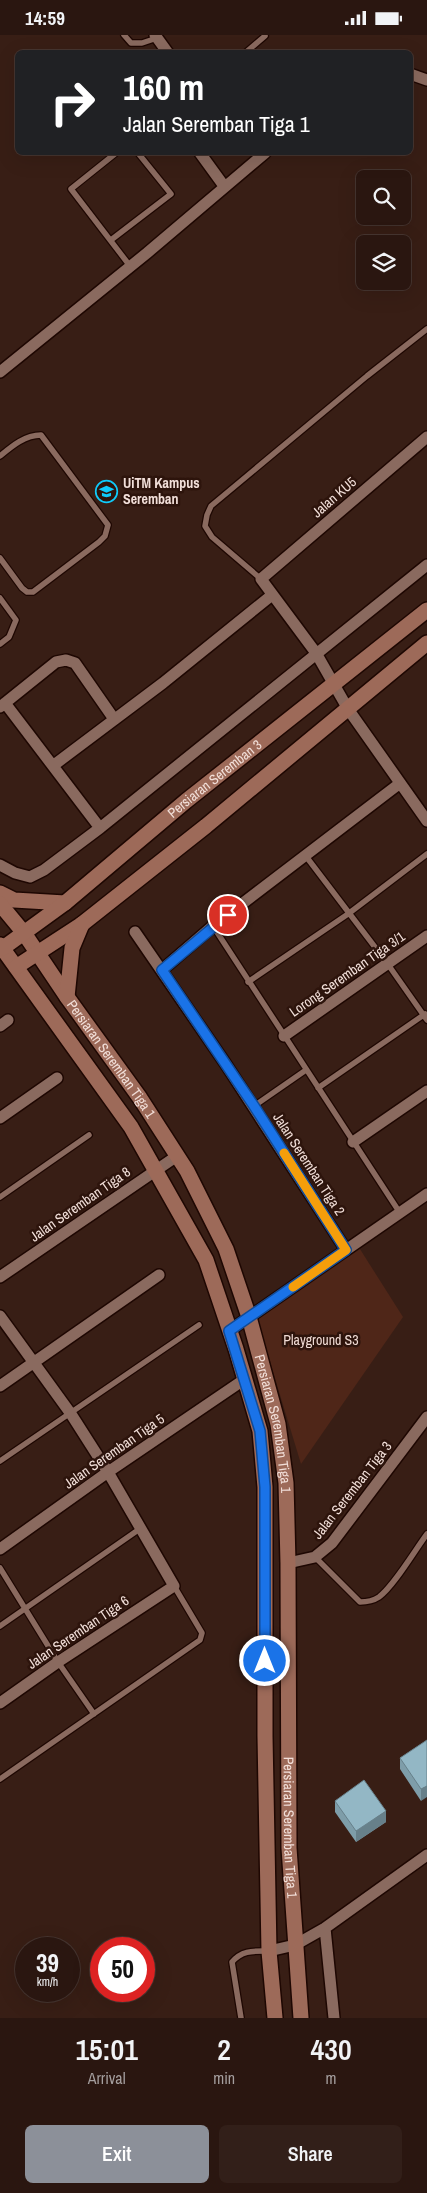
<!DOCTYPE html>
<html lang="en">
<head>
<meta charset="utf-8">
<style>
	body { margin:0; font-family:"Archivo Narrow",sans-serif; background:#321f19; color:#f1f3f6; height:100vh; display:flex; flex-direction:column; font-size:19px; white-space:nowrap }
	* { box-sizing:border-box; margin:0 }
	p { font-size:16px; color:#a59f9f }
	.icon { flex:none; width:28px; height:28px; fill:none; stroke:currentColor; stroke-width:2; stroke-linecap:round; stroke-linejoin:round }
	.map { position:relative; height:1983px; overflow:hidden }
	.side { display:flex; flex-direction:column; background:#2a1610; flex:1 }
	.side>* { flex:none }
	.banner { position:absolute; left:15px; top:15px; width:398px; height:105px; border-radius:8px; box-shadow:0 5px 20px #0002,0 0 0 1px #463530; background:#202124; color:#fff; overflow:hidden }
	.controls { position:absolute; left:356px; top:135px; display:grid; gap:10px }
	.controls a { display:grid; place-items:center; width:55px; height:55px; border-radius:8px; background:#2a1610; box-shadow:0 5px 20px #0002,0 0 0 1px #463530; font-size:25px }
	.speed { position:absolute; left:15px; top:1902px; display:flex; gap:10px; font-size:25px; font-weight:700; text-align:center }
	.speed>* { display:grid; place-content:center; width:65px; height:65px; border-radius:50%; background:#2a1610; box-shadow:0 5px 20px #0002,0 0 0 1px #463530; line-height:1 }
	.speed small { font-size:12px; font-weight:400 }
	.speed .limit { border:8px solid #d22; background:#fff; color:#111 }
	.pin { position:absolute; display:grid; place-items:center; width:42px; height:42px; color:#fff; margin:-21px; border:2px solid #fff; border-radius:50%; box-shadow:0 1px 5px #0007 }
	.me { position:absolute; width:55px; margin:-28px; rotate:0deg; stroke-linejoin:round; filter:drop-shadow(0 0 4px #0008) }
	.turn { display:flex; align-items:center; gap:18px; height:105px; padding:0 25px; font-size:22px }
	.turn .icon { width:65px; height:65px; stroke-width:2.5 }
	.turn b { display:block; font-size:35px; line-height:42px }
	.eta { display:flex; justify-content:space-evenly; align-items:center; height:85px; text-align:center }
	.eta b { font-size:30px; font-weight:600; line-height:35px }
	.primary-button { display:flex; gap:10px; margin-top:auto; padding:10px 25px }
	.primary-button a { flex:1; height:58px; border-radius:8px; background:#8c9099; color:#fff; font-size:20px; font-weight:600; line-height:58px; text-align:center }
	.primary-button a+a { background:#321f19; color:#f1f3f6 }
	.status { display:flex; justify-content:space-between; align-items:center; height:35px; padding:0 25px; background:#2a1610; direction:ltr }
	.status svg { height:14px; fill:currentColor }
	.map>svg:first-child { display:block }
	.green { fill:#4f2618 }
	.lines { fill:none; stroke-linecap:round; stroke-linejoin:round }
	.lane-casing { stroke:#1e0702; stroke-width:8 }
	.street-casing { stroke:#1e0702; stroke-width:14 }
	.secondary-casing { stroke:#1e0702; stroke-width:18 }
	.lane { stroke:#8a6a5f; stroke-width:5.5 }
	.street { stroke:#8a6a5f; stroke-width:11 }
	.secondary { stroke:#9d6a59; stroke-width:15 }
	.wall { fill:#7e9da9 }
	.shaded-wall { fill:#67808a }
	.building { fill:#93b7c5; stroke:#67808a }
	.route-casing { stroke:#114b97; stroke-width:12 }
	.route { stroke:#1a73e8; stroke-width:9 }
	.slow { stroke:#f59e0b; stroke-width:9 }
	.labels { text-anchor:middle; stroke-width:5; stroke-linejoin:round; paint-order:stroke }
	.poi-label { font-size:14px; font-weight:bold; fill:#f2dfd9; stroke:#2d140c; text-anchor:start }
	.street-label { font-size:14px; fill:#f2dfd9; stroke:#2d140c }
	.park-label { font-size:14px; fill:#f0dbd4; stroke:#2d140c }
</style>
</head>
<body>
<div class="status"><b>14:59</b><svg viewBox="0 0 49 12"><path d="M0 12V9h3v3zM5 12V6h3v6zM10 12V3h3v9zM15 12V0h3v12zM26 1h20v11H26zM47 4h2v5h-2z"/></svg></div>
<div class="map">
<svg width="427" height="1983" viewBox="0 0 427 1983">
	<rect width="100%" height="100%" fill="#381e15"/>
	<path class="green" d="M358 1211 403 1282 301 1429 257 1284Z"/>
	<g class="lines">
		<defs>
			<path id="lane" d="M124 0 131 8H142L157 3
				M245 18 265 1
				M116 118 71 154 130 231
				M111 205 171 159 138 118
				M0 421C12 411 25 400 41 400L108 490 105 501 99 507 33 557H27L22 553 0 523
				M261 544 212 502 205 491 207 480 211 471 367 341 427 294
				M0 563 16 585 9 602 0 609
				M305 820 387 928 427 985
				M213 891 400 1178
				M248 947 348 879 427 819
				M318 1053 425 979
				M254 1071 306 1035
				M0 1162 89 1100
				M0 1426 199 1290
				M315 1522 360 1567C367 1567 373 1566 379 1562 394 1551 415 1515 427 1499
				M0 1533 58 1627 94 1679
				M0 1591 141 1493
				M0 1744 200 1605 202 1598 174 1551
				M241 1983 232 1927C242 1915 253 1916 269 1916"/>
			<path id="street" d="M155 0 168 18
				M410 39 427 45
				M200 118 224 151
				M0 337 147 218 265 118
				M427 402 261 544 316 618 348 674 427 786
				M5 668 100 793
				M0 672 56 627 66 625 75 628 114 684
				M54 730 163 648 272 560
				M0 830 15 838 30 842 44 835 100 793 427 530
				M135 897 225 1028 346 1215
				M162 935 213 891 399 749
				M0 991 8 985
				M284 1001 427 901
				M0 1083 57 1043
				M353 1107 427 1056
				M0 1242 177 1121
				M0 1281 71 1379 108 1437 174 1551 58 1627 0 1668
				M229 1296 427 1159
				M0 1351 159 1240
				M0 1514 108 1437 245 1344
				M288 1528 315 1522 332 1508 427 1382
				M325 1893 334 1983
				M269 1916 295 1910 325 1893 427 1820"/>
			<g id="secondary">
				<path d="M0 858 14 865 65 868"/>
				<path id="s1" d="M0 869 24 898 67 962 140 1063 187 1136 226 1214 249 1282 278 1389 286 1448 288 1528 289 1813 301 1983"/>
				<path d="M0 910 131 1092 206 1225 236 1314 260 1396 265 1452V1701L269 1916 275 1983"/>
				<path id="s2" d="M3 913 65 868 186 766 427 575"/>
				<path d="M16 932 82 889 206 791 427 608"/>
				<path d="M67 962 72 913 82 889"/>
			</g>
		</defs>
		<use href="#lane" class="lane-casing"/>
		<use href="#street" class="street-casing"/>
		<use href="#secondary" class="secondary-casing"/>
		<use href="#lane" class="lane"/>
		<use href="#street" class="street"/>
		<use href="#secondary" class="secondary"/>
	</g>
	<path class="wall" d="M427 1705 421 1766 400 1734V1723Z
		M335 1766 386 1787 356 1807 335 1777Z"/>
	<path class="shaded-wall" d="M427 1751V1762L421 1766V1754Z
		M386 1776V1787L356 1807V1796Z"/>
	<path class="building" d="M427 1705V1751L421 1754 400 1723Z
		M364 1745 386 1776 356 1796 335 1766Z"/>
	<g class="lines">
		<defs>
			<path id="route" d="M228 880 162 935 254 1071 346 1215 229 1296 260 1396 265 1452V1626"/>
		</defs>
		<use href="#route" class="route-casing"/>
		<use href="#route" class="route"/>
		<path class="slow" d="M284 1118 346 1215 293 1252"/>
	</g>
	<defs>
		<symbol id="university-ring" viewBox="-11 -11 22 22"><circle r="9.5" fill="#2d140c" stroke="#0fcafa" stroke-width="1.5"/><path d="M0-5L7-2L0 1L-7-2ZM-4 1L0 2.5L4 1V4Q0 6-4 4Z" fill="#0fcafa"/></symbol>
	</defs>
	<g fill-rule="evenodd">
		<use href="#university-ring" x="94" y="444" width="25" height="25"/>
	</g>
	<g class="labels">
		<g class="poi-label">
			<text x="123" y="453">UiTM Kampus<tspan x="123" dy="16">Seremban</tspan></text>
		</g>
		<g class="street-label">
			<text transform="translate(334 462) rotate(-41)" y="5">Jalan KU5</text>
			<text dy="5" stroke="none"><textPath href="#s2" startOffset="271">Persiaran Seremban 3</textPath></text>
			<text transform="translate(347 939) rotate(-35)" y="5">Lorong Seremban Tiga 3/1</text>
			<text dy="5" stroke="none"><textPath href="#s1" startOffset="191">Persiaran Seremban Tiga 1</textPath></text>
			<text transform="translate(309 1129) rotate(57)" y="5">Jalan Seremban Tiga 2</text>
			<text transform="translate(80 1169) rotate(-35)" y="5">Jalan Seremban Tiga 8</text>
			<text dy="5" stroke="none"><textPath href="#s1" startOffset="595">Persiaran Seremban Tiga 1</textPath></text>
			<text transform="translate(114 1416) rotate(-35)" y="5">Jalan Seremban Tiga 5</text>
			<text transform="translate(352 1455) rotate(-52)" y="5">Jalan Seremban Tiga 3</text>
			<text transform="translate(78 1597) rotate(-34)" y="5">Jalan Seremban Tiga 6</text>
			<text dy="5" stroke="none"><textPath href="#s1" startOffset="1000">Persiaran Seremban Tiga 1</textPath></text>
		</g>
		<g class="park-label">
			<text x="321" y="1310">Playground S3</text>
		</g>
	</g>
</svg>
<div class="controls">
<a><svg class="icon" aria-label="search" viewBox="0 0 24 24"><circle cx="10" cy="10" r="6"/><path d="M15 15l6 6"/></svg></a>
<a><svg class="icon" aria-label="layers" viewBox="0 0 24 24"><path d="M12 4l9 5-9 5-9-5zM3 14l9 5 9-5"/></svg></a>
</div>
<div class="speed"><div>39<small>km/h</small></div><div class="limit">50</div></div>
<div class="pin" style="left:228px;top:880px;background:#d93025"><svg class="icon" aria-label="arrive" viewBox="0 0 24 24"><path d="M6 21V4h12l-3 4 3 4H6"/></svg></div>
<svg class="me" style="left:265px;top:1626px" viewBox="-20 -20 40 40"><circle r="17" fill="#1a73e8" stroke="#fff" stroke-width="3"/><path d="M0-11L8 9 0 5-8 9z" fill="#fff"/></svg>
<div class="banner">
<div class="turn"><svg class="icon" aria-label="right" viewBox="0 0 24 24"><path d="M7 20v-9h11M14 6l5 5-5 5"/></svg><div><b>160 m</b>Jalan Seremban Tiga 1</div></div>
</div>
</div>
<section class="side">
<div class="eta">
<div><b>15:01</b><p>Arrival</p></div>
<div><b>2</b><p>min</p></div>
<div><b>430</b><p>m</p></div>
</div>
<div class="primary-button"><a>Exit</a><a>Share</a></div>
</section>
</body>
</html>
